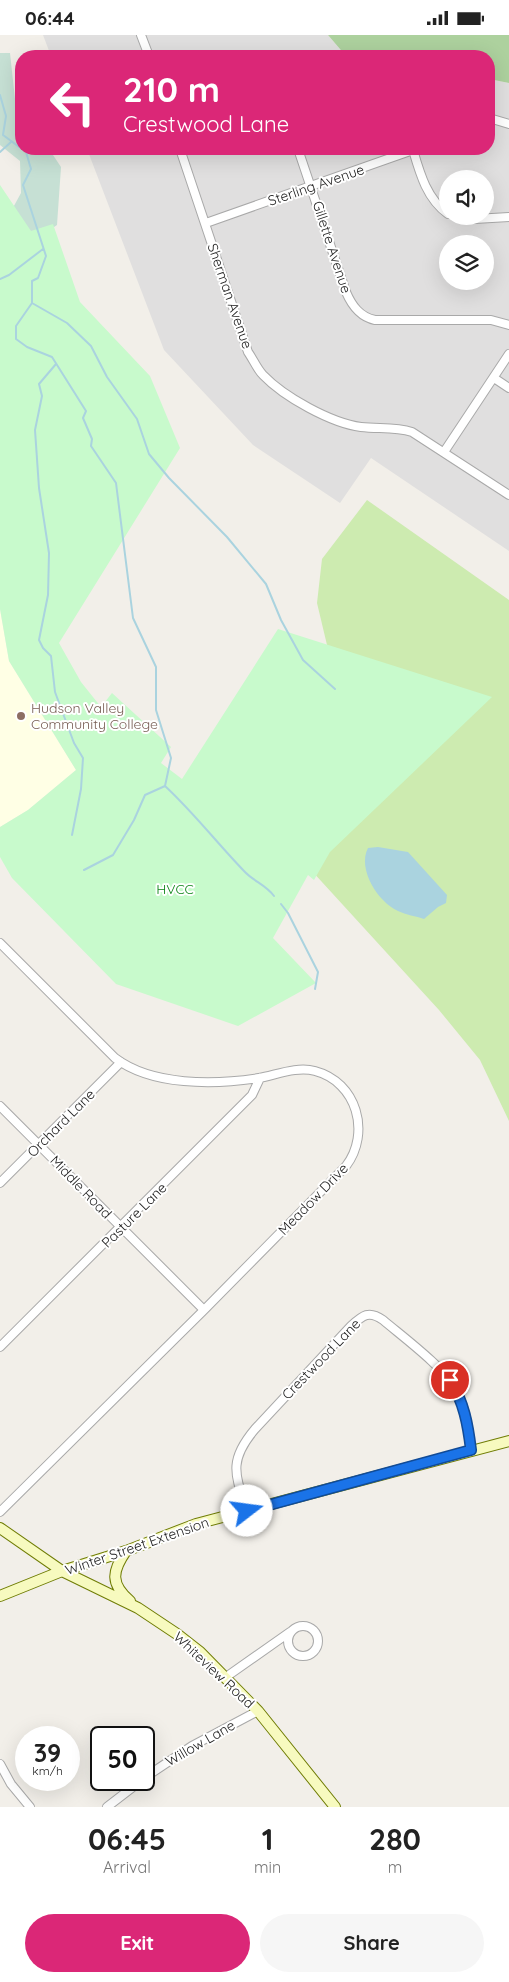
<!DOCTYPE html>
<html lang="en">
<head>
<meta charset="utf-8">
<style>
	body { margin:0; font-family:Quicksand,sans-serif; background:#f6f6f6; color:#222; height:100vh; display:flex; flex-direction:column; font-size:19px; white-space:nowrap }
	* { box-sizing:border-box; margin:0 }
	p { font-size:16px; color:#767676 }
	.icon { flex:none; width:28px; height:28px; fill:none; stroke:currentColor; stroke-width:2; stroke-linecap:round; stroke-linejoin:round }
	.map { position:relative; height:1772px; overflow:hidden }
	.panel { display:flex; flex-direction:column; background:#fff; flex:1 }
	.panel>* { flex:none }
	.banner { position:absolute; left:15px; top:15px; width:480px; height:105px; border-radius:20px; box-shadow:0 5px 20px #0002; background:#db2777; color:#fff; overflow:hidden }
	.fabs { position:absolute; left:439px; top:135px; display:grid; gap:10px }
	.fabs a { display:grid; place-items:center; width:55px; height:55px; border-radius:50%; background:#fff; box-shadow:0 5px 20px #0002; font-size:25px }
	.speed { position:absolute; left:15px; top:1691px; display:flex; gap:10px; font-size:25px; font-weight:700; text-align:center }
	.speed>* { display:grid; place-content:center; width:65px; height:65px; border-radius:50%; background:#fff; box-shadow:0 5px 20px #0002; line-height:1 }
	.speed small { font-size:12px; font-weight:400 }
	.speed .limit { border:2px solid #111; border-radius:8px; background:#fff; color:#111 }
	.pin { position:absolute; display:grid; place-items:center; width:42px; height:42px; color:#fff; margin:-21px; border:2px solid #fff; border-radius:50%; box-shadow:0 1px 5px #0007 }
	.me { position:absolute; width:55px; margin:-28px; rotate:75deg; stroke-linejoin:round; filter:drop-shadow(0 0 4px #0008) }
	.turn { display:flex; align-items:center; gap:18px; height:105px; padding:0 25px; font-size:22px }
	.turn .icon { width:65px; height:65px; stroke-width:2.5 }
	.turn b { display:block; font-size:35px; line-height:42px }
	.eta { display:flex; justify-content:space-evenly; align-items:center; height:85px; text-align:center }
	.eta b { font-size:30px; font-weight:700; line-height:35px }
	.cta { display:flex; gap:10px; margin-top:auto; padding:10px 25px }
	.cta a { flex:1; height:58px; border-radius:30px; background:#db2777; color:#fff; font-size:20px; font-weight:700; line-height:58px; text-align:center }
	.cta a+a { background:#f6f6f6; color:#222 }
	.status { display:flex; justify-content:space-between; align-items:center; height:35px; padding:0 25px; background:#fff; direction:ltr }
	.status svg { height:14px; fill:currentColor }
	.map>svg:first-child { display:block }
	.residential { fill:#e0dfdf; fill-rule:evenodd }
	.education { fill:#ffffe5 }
	.grass { fill:#cdebb0 }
	.forest { fill:#add19e }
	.wetland { fill:#c6e0d4 }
	.park { fill:#c8facc }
	.water { fill:#aad3df }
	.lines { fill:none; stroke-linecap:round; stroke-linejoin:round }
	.stream { stroke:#aad3df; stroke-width:2 }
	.street-casing { stroke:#a9a9a9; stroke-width:10 }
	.secondary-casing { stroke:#707d05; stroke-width:12 }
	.street { stroke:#fff; stroke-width:8 }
	.secondary { stroke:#f7fabf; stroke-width:10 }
	.route-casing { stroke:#114b97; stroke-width:12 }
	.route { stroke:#1a73e8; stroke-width:9 }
	.education-dot { fill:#8d6e63; stroke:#fff; stroke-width:2 }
	.labels { text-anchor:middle; stroke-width:4; stroke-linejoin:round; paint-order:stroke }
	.street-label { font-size:14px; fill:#222; stroke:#fff }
	.education-label { font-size:14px; fill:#785e54; stroke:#fff; text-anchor:start }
	.park-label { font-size:14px; fill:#0c8416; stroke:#fff }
</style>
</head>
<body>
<div class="status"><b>06:44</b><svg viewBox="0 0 49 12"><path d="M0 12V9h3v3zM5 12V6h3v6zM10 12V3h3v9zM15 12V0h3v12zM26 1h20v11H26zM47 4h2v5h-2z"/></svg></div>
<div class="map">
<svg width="509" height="1772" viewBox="0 0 509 1772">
	<rect width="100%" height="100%" fill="#f2efe9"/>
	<path class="residential" d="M43 0H328L346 21H51Z
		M489 44 509 48V516L371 423 340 468 253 410 164 315 87 114H489ZM448 144H485V181H448ZM448 209H485V246H448Z"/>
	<path class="education" d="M0 574 9 626 76 735 28 775 0 792Z"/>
	<path class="grass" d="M367 465 509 565V1086L480 1025 439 975 311 835 327 610 317 568 322 524Z"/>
	<path class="forest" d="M328 0H509V48L489 44V21H346Z"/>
	<path class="wetland" d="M0 18H10L15 64 21 66V114H49L61 132 57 190 19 216 9 180 21 158 20 126 0 110Z"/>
	<path class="park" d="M0 150 31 196 53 189 80 267 150 341 180 413 59 608 81 647 101 672 112 658 171 712 161 728 182 744 278 594 492 662 330 817 314 845 308 840 273 903 316 948 238 991 116 949 12 843 0 822V792L28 775 76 735 9 626 0 574Z"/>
	<path class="water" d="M378 812 408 817 447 860 446 868 438 872 424 884C416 881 406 880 398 876 378 867 357 834 368 813Z"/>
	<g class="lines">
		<path class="stream" d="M0 60 6 81 3 100 26 117 31 134 23 150 46 221 38 243 32 246V268L16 291V304L27 312 52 322 86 376 83 383 92 404 91 411 116 448 133 583 156 632V675L171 723 165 751C194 778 217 808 244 836 253 846 266 850 274 861
			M0 117 11 107
			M0 244 9 240 43 214
			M32 268 67 288 91 311 107 342 137 384 149 419 169 443 227 502 266 549 281 585 303 625 335 654
			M56 329 39 349 42 361 35 395 39 453 49 518 48 560 39 605 43 613 51 621 55 657 74 708 83 723 81 754 72 800
			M84 835 113 820 134 785 145 760 165 751
			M281 869 288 878 318 937 315 954"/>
		<defs>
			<path id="street" d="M141 0 149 21
				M489 83 509 89
				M180 114 248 317C253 324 257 334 263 340 284 362 331 388 361 392 379 394 395 392 412 397L509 460
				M298 114 346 257C352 271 360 282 375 285H491L509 290
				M454 181 475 184 509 182
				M206 188 413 115C420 139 427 164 448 179
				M494 343 509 353
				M444 417 509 319
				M0 908 115 1023C152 1051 214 1050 259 1043 276 1040 297 1031 315 1036 357 1047 371 1098 346 1131L204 1275 0 1477
				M0 1071 204 1275
				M0 1148 121 1027
				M0 1312 252 1060 260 1043
				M247 1476C235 1439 228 1426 255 1394L351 1291C363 1280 369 1275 383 1285 403 1302 445 1333 456 1355 466 1374 469 1394 471 1415
				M288 1606a15 15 0 1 1 30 0a15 15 0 1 1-30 0Z
				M226 1642 290 1597
				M0 1729 11 1749 30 1772
				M144 1743 192 1711 258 1676
				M107 1772 142 1745"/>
			<path id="secondary" d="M0 1493 62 1536 138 1573 177 1599 200 1617 258 1676 335 1772
				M126 1516C112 1536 110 1549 130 1566
				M0 1561 62 1536 126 1516 196 1489 509 1406"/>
		</defs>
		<use href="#street" class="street-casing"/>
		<use href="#secondary" class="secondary-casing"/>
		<use href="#street" class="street"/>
		<use href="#secondary" class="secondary"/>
	</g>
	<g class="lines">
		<defs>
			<path id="route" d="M247 1476 471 1415C468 1390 464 1367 450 1345"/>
		</defs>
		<use href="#route" class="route-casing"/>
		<use href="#route" class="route"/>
	</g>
	<circle class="education-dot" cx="21" cy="681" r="5"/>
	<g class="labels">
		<g class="street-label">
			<text transform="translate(316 150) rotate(-19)" y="5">Sterling Avenue</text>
			<text transform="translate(332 212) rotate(72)" y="5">Gillette Avenue</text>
			<text transform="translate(230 261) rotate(71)" y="5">Sherman Avenue</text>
			<text transform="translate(61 1088) rotate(-45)" y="5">Orchard Lane</text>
			<text transform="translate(81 1152) rotate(46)" y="5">Middle Road</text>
			<text transform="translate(313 1164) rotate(-46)" y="5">Meadow Drive</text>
			<text transform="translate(134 1180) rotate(-45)" y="5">Pasture Lane</text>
			<text transform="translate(321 1324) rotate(-46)" y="5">Crestwood Lane</text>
			<text transform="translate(137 1511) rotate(-19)" y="5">Winter Street Extension</text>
			<text transform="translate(214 1635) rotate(43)" y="5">Whiteview Road</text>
			<text transform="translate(200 1708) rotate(-30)" y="5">Willow Lane</text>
		</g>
		<g class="education-label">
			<text x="31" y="678">Hudson Valley<tspan x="31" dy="16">Community College</tspan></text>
		</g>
		<g class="park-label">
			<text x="175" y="859">HVCC</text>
		</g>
	</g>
</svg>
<div class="fabs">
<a><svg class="icon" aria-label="sound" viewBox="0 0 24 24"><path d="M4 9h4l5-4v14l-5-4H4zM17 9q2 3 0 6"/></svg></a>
<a><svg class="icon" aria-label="layers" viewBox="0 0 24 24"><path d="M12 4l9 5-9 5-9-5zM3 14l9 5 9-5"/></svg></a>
</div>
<div class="speed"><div>39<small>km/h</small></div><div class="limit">50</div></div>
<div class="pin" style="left:450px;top:1345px;background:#d93025"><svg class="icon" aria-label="arrive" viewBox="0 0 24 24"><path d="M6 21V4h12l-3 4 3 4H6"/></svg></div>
<svg class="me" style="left:247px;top:1476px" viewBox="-20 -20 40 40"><circle r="19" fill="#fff"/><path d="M0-13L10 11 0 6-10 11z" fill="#1a73e8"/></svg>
<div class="banner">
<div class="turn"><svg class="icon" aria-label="left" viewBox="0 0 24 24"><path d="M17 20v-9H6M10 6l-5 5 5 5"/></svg><div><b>210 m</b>Crestwood Lane</div></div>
</div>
</div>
<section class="panel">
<div class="eta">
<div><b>06:45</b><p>Arrival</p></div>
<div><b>1</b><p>min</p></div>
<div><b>280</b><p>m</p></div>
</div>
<div class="cta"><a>Exit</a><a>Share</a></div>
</section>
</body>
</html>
